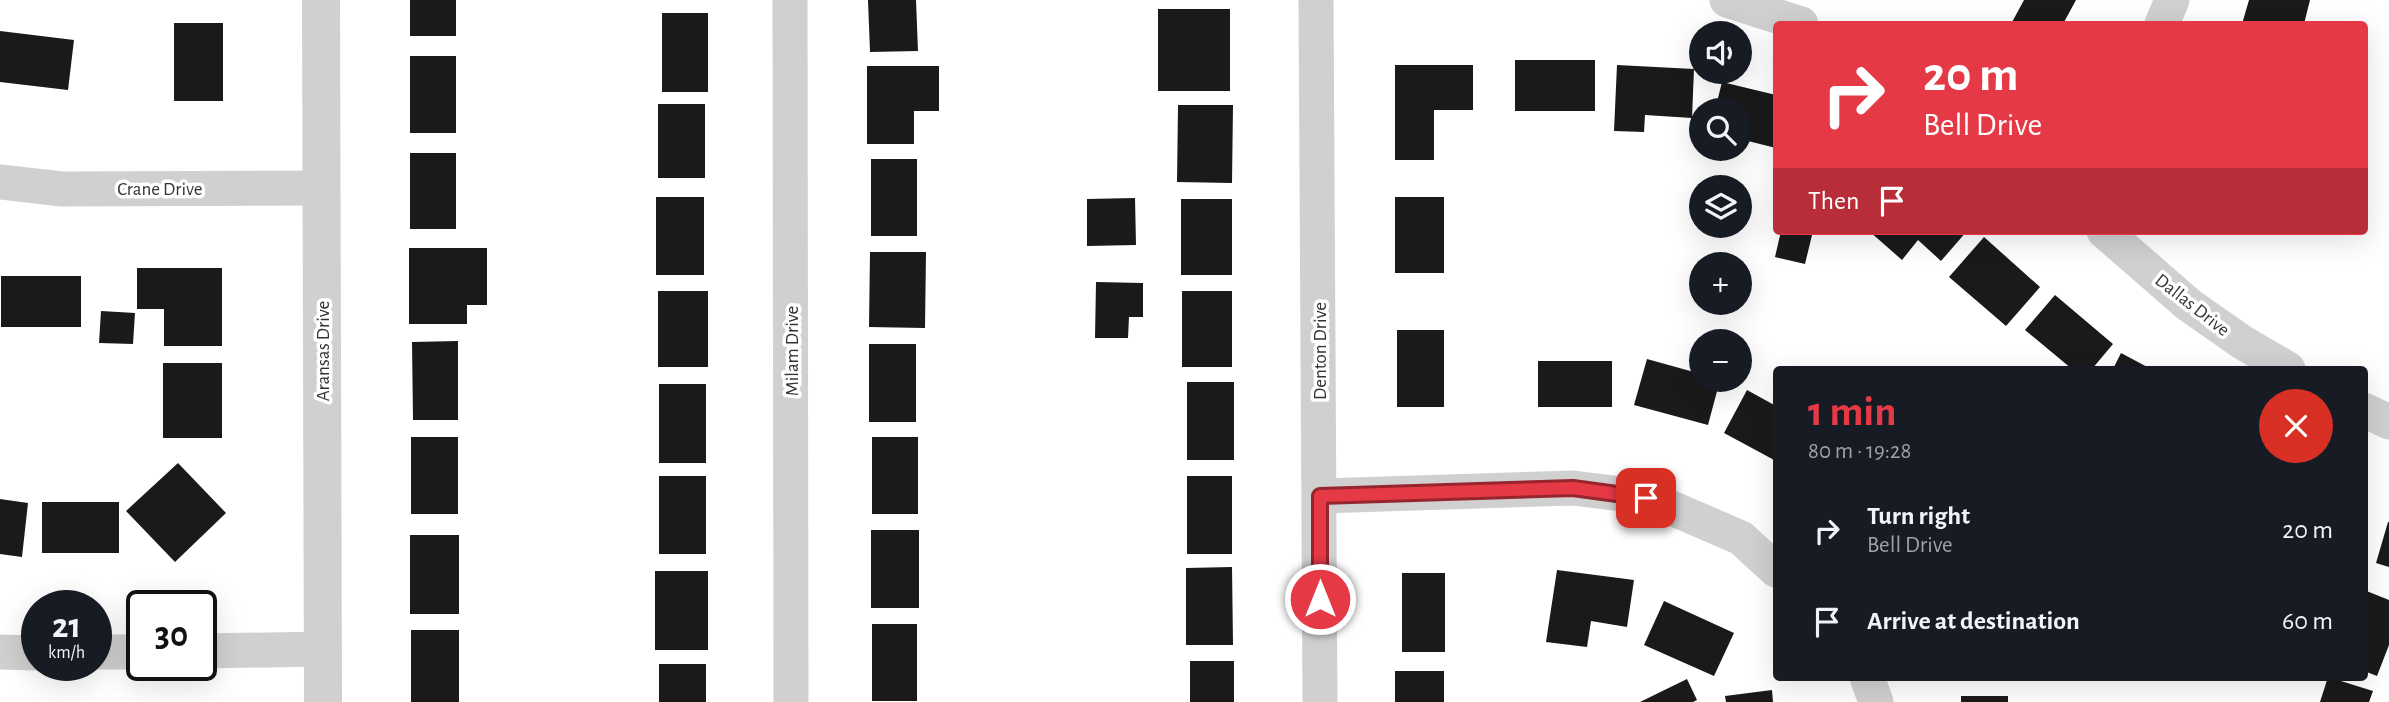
<!DOCTYPE html>
<html lang="en">
<head>
<meta charset="utf-8">
<style>
	body { margin:0; font-family:"Alegreya Sans",sans-serif; background:#20242c; color:#f1f3f6; height:100vh; display:flex; flex-direction:column; font-size:26px; white-space:nowrap }
	* { box-sizing:border-box; margin:0 }
	p { font-size:23px; color:#9ea1a6 }
	.icon { flex:none; width:38px; height:38px; fill:none; stroke:currentColor; stroke-width:2; stroke-linecap:round; stroke-linejoin:round }
	.map { position:relative; flex:1; overflow:hidden }
	.panel { position:absolute; left:1773px; top:366px; width:595px; height:315px; display:flex; flex-direction:column; background:#171b24; border-radius:7px; box-shadow:0 7px 28px #0002 }
	.panel>* { flex:none }
	.banner { position:absolute; left:1773px; top:21px; width:595px; height:214px; border-radius:7px; box-shadow:0 7px 28px #0002; background:#e63946; color:#fff; overflow:hidden }
	.tools { position:absolute; left:1689px; top:21px; display:grid; gap:14px }
	.tools a { display:grid; place-items:center; width:63px; height:63px; border-radius:50%; background:#171b24; box-shadow:0 7px 28px #0002; font-size:35px }
	.speed { position:absolute; left:21px; top:590px; display:flex; gap:14px; font-size:35px; font-weight:700; text-align:center }
	.speed>* { display:grid; place-content:center; width:91px; height:91px; border-radius:50%; background:#171b24; box-shadow:0 7px 28px #0002; line-height:1 }
	.speed small { font-size:18px; font-weight:400 }
	.speed .limit { border:4px solid #111; border-radius:10px; background:#fff; color:#111 }
	.pin { position:absolute; display:grid; place-items:center; width:60px; height:60px; color:#fff; margin:-30px; border-radius:14px; box-shadow:0 4px 10px #0006 }
	.me { position:absolute; width:77px; margin:-38px; rotate:0deg; stroke-linejoin:round; filter:drop-shadow(0 0 5px #0008) }
	.turn { display:flex; align-items:center; gap:24px; height:147px; padding:0 35px; font-size:32px }
	.turn .icon { width:91px; height:91px; stroke-width:2.5 }
	.turn b { display:block; font-size:49px; line-height:60px }
	.then { display:flex; align-items:center; height:66px; padding:0 35px; background:#0003; gap:14px; font-size:26px }
	.round { display:grid; place-items:center; flex:none; width:74px; height:74px; border-radius:37px; background:#20242c }
	.head { display:flex; align-items:center; justify-content:space-between; height:119px; padding:0 35px }
	h1 { font-size:42px; font-weight:700; line-height:52px; color:#e63946 }
	ul { padding:0; list-style:none }
	li { display:flex; align-items:center; gap:21px; height:91px; padding:0 35px }
	li div { flex:1 }
	li b { display:block; font-size:26px }
	li em { font-style:normal }
	.map>svg:first-child { display:block }
	.building { fill:#1a1a1a }
	.lines { fill:none; stroke-linecap:round; stroke-linejoin:round }
	.minor { stroke:#d0d0d0; stroke-width:35 }
	.tertiary { stroke:#d0d0d0; stroke-width:38 }
	.route-casing { stroke:#96252e; stroke-width:18 }
	.route { stroke:#e63946; stroke-width:12 }
	.labels { text-anchor:middle; stroke-width:7; stroke-linejoin:round; paint-order:stroke }
	.street-label { font-size:19px; fill:#333; stroke:#fff }
</style>
</head>
<body>
<div class="map">
<svg width="2389" height="702" viewBox="0 0 2389 702">
	<rect width="100%" height="100%" fill="#fff"/>
	<path class="building" d="M410 0H456V36H410Z
		M868 0H916L918 51 870 52Z
		M2024 0H2076L2063 24H2011Z
		M2249 0H2310L2304 24H2242Z
		M1158 9H1230V91H1158Z
		M662 13H708V92H662Z
		M174 23H223V101H174Z
		M0 31 74 40 68 90 0 82Z
		M410 56H456V133H410Z
		M1515 60H1595V111H1515Z
		M1395 65H1473V110H1434V160H1395Z
		M1617 65 1694 69 1692 118 1645 115 1644 132 1614 131Z
		M867 66H939V111H914V144H867Z
		M1722 82 1776 95V148L1740 139V110H1715Z
		M658 104H705V178H658Z
		M1178 105H1233L1232 183 1177 182Z
		M1713 149H1737L1735 155Z
		M410 153H456V229H410Z
		M871 159H917V236H871Z
		M656 197H704V275H656Z
		M1395 197H1444V273H1395Z
		M1135 198 1136 245 1087 246V199Z
		M1181 199H1232V275H1181Z
		M1781 231H1813L1805 264 1775 257Z
		M1869 231H1967L1941 261 1918 240 1902 260Z
		M1984 237 2040 287 2006 326 1949 277Z
		M409 248H487V305H467V324H409Z
		M870 252H926L925 328 869 327Z
		M137 268H222V346H164V309H137Z
		M1 276H81V327H1Z
		M1096 282 1143 283V317H1129L1128 338H1095Z
		M658 291H708V367H658Z
		M1182 291H1232V367H1182Z
		M2055 295 2113 344 2092 369H2072L2025 330Z
		M101 311 135 313 133 344 99 343Z
		M1397 330H1444V407H1397Z
		M458 341V420H413L412 342Z
		M869 344H916V422H869Z
		M2121 353 2151 369H2113Z
		M1647 359 1701 374V380H1720L1708 425 1634 405Z
		M1538 361H1612V407H1538Z
		M163 363H222V438H163Z
		M1187 382H1234V460H1187Z
		M659 384H706V463H659Z
		M1747 390 1776 406V461L1724 433Z
		M411 437H458V514H411Z
		M872 437H918V514H872Z
		M178 463 226 513 175 562 126 511Z
		M659 476H706V554H659Z
		M1187 476H1232V554H1187Z
		M0 499 28 503 22 557 0 554Z
		M42 502H119V553H42Z
		M2388 522H2389V567L2376 563Z
		M871 530H919V608H871Z
		M410 535H459V614H410Z
		M1232 567 1233 645H1186V568Z
		M1557 570 1634 580 1627 627 1591 621 1587 647 1546 642Z
		M655 571H708V650H655Z
		M1402 573H1445V652H1402Z
		M2364 590 2389 600V645L2377 676 2364 671Z
		M1664 601 1734 633 1714 676 1644 645Z
		M872 624H917V701H872Z
		M411 630H459V702H411Z
		M1190 661H1234V702H1190Z
		M659 664H706V702H659Z
		M1395 671H1444V702H1395Z
		M2328 677 2373 691 2369 702H2320Z
		M1687 679 1697 700 1693 702H1640Z
		M1772 690 1773 702H1726L1725 696Z
		M1961 696H2008V702H1961Z"/>
	<g class="lines">
		<path class="minor" d="M790 0 791 702
			M1316 0 1320 702
			M1727 0 1801 24
			M2162 24 2172 0
			M0 182 62 189 321 188
			M2104 231 2189 305 2242 342 2288 369
			M2364 410 2389 422
			M1320 496 1573 488 1646 497 1741 538 1776 570
			M201 651 323 649
			M0 652 37 653
			M96 652H142
			M1867 677 1876 702"/>
		<path class="tertiary" d="M321 0 323 702"/>
	</g>
	<g class="lines">
		<defs>
			<path id="route" d="M1320 599V496L1573 488 1646 498"/>
		</defs>
		<use href="#route" class="route-casing"/>
		<use href="#route" class="route"/>
	</g>
	<g class="labels">
		<g class="street-label">
			<text x="160" y="195">Crane Drive</text>
			<text transform="translate(2193 304) rotate(38)" y="7">Dallas Drive</text>
			<text transform="translate(322 351) rotate(-90)" y="7">Aransas Drive</text>
			<text transform="translate(791 351) rotate(-90)" y="7">Milam Drive</text>
			<text transform="translate(1319 351) rotate(-90)" y="7">Denton Drive</text>
		</g>
	</g>
</svg>
<div class="tools">
<a><svg class="icon" aria-label="sound" viewBox="0 0 24 24"><path d="M4 9h4l5-4v14l-5-4H4zM17 9q2 3 0 6"/></svg></a>
<a><svg class="icon" aria-label="search" viewBox="0 0 24 24"><circle cx="10" cy="10" r="6"/><path d="M15 15l6 6"/></svg></a>
<a><svg class="icon" aria-label="layers" viewBox="0 0 24 24"><path d="M12 4l9 5-9 5-9-5zM3 14l9 5 9-5"/></svg></a>
<a>+</a>
<a>−</a>
</div>
<div class="speed"><div>21<small>km/h</small></div><div class="limit">30</div></div>
<div class="pin" style="left:1646px;top:498px;background:#d93025"><svg class="icon" aria-label="arrive" viewBox="0 0 24 24"><path d="M6 21V4h12l-3 4 3 4H6"/></svg></div>
<svg class="me" style="left:1320px;top:599px" viewBox="-20 -20 40 40"><circle r="17" fill="#e63946" stroke="#fff" stroke-width="3"/><path d="M0-11L8 9 0 5-8 9z" fill="#fff"/></svg>
<div class="banner">
<div class="turn"><svg class="icon" aria-label="right" viewBox="0 0 24 24"><path d="M7 20v-9h11M14 6l5 5-5 5"/></svg><div><b>20 m</b>Bell Drive</div></div>
<div class="then">Then<svg class="icon" aria-label="arrive" viewBox="0 0 24 24"><path d="M6 21V4h12l-3 4 3 4H6"/></svg></div>
</div>
<section class="panel">
<div class="head"><div><h1>1 min</h1><p>80 m · 19:28</p></div><a class="round" style="background:#d93025;color:#fff"><svg class="icon" aria-label="close" viewBox="0 0 24 24"><path d="M6 6l12 12M18 6L6 18"/></svg></a></div>
<ul>
<li><svg class="icon" aria-label="right" viewBox="0 0 24 24"><path d="M7 20v-9h11M14 6l5 5-5 5"/></svg><div><b>Turn right</b><p>Bell Drive</p></div><em>20 m</em></li>
<li><svg class="icon" aria-label="arrive" viewBox="0 0 24 24"><path d="M6 21V4h12l-3 4 3 4H6"/></svg><div><b>Arrive at destination</b></div><em>60 m</em></li>
</ul>
</section>
</div>
</body>
</html>
